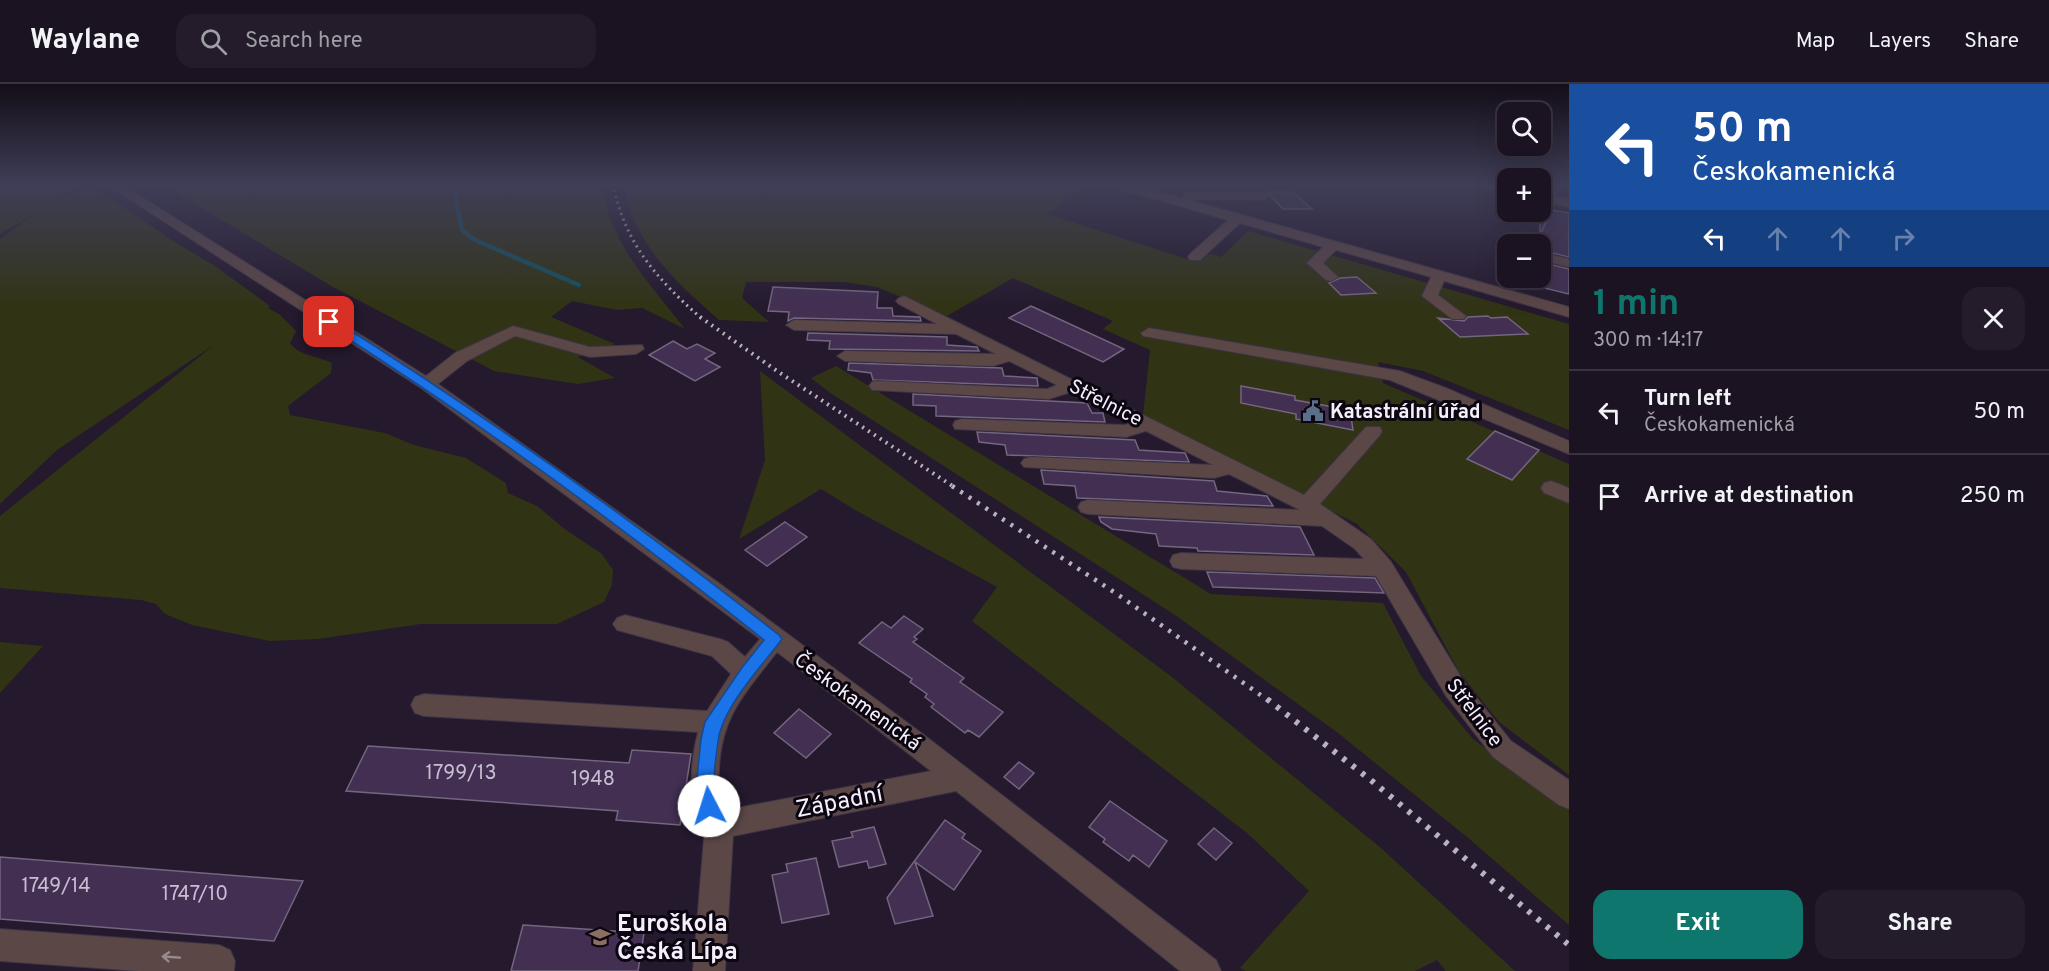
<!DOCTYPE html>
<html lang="en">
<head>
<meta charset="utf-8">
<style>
	body { margin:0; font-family:Overpass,sans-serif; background:#241c2a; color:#f1f3f6; height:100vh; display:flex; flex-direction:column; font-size:22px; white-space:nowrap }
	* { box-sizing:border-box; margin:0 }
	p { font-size:20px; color:#a09ea5 }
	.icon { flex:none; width:33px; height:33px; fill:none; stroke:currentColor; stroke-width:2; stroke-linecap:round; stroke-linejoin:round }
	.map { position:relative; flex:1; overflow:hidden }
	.panel { display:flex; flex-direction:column; background:#1b1322; width:480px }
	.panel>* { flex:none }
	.banner { background:#1a4fa0; color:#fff; overflow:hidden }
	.tools { position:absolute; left:1497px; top:18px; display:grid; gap:12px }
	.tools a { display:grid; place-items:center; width:54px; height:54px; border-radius:12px; background:#1b1322; box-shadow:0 6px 24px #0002,0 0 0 2px #393240; font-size:30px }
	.pin { position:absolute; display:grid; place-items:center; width:51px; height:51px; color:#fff; margin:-26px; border-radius:12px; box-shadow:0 3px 9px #0006 }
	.me { position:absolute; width:66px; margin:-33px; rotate:355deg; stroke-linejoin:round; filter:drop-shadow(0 0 4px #0008) }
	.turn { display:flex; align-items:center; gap:21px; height:126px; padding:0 24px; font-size:27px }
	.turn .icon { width:78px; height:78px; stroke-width:2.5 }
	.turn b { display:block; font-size:42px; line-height:51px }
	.lanes { display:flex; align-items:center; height:57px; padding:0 24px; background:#0003; justify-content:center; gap:30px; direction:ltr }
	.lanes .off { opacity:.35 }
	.round { display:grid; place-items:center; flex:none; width:63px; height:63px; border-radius:18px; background:#241c2a }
	.overview { display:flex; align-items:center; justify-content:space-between; height:102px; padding:0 24px }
	h1 { font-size:36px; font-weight:700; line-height:45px; color:#0f766e }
	.button { display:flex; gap:12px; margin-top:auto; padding:12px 24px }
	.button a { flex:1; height:69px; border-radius:18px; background:#0f766e; color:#fff; font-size:24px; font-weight:700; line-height:69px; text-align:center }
	.button a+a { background:#241c2a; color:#f1f3f6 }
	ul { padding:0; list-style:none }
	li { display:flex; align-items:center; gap:18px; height:84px; padding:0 24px; border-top:2px solid #393240 }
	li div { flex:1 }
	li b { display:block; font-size:22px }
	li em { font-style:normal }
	header { display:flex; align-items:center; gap:36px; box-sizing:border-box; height:84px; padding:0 30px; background:#1b1322; border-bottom:2px solid #393240 }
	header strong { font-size:28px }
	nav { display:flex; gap:33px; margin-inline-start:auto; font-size:21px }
	.search { width:420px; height:54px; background:#241c2a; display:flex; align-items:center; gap:15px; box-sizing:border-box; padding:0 21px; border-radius:18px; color:#a09ea5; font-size:22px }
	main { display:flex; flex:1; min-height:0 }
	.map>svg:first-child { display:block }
	.green { fill:#313315 }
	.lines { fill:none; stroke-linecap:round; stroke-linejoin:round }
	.stream { stroke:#155160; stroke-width:4.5 }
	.building { fill:#422f52; stroke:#73667f; stroke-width:1.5 }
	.minor-casing { stroke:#3d3346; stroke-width:2 }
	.minor { fill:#5c4747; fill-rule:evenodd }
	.rail-far3 { stroke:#bab2c2; stroke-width:3; stroke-dasharray:2 4; stroke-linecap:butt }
	.rail-far2 { stroke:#bab2c2; stroke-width:4; stroke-dasharray:2 5; stroke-linecap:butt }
	.rail-far1 { stroke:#bab2c2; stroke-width:4.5; stroke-dasharray:3 7; stroke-linecap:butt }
	.rail { stroke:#bab2c2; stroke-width:6; stroke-dasharray:4 8; stroke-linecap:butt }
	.oneway { stroke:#998a8f }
	.route { fill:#1a73e8; stroke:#114b97; stroke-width:1.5 }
	.labels { text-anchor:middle; stroke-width:6; stroke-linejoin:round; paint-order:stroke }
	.street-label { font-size:20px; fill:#f5eefc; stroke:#0b060f }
	.poi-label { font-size:20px; font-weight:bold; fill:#f5eefc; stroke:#0b060f; text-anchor:start }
	.near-number-label { font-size:20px; fill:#c8bed2 }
	.near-street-label { font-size:24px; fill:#f5eefc; stroke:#0b060f }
	.near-poi-label { font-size:24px; font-weight:bold; fill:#f5eefc; stroke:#0b060f; text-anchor:start }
</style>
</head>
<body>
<header>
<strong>Waylane</strong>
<div class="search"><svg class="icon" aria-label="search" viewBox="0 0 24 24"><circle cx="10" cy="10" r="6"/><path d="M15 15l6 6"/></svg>Search here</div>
<nav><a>Map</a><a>Layers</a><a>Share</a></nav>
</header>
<main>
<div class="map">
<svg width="1569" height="887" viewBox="0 0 1569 887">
	<rect width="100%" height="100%" fill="#24192d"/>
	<path class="green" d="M0 100H81L60 114 78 107 97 105 176 159 215 182 270 222 268 224 279 230 296 247 290 259C299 272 318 272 332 279L331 289 288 322 290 331 385 349 414 361 466 374 506 399 508 409 537 422 566 446 602 470 613 486 612 501 604 518 557 540H421L318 555 270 557 192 541 165 530 156 520 141 516 0 504V432L214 261 57 366 0 420V155L33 131 0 150Z
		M162 100H603C608 159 651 200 685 245L642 224 617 226 572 217 551 233 615 260 578 273 615 294 578 300 494 287 333 203Z
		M624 100H1068L1082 105 1047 130 1187 175 1211 170 1221 173 1248 147 1569 240V346L1423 287 1378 278 1383 299 1569 380V691L1499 638 1459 588 1406 488 1357 440 1143 332 1150 266 1103 245 1113 237 1013 194 947 232 877 203 844 198H746L742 214 769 238 719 236C677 199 632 159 624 100Z
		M836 282 1211 510 1383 519 1421 592 1473 655 1569 726V841L1467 753 1338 649 1178 533 829 308 811 294Z
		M760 287 1172 593 1381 764 1515 887H1446L1437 876 1415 887H1246L1240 884 1309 807 1247 749 972 537 997 503 857 427 821 405 739 455 765 376Z
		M0 558 43 562 0 609Z"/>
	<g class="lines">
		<path class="stream" d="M456 100V115L462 146 475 156 579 201"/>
	</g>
	<path class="building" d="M1540 100H1561L1557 110 1540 107Z
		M1267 108H1293L1312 125H1283Z
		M1540 119 1552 122 1541 149H1540Z
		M1552 126 1569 129V173L1540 166V160H1536Z
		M1540 178 1569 185V210L1540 203Z
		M1357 193 1376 209 1341 211 1329 199 1340 194Z
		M773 203 878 208 877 224H892L893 232 920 233 921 237 794 234 788 237 789 228 768 227Z
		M1031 222 1124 265 1103 278 1009 234Z
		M1488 232 1491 234 1507 233 1528 250 1460 253 1438 234 1464 237 1468 233Z
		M808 249 947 253V261L977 263 979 267 829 265 830 257 807 256Z
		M673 257 687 265 697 260 715 269 705 275 720 283 695 297 649 271Z
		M849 279 1002 284 1004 292 1037 294 1038 302 873 296 871 289 848 286Z
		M1241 302 1295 312V316L1350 326 1353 346 1296 335V330L1241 319Z
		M913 310 1087 319 1092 329H1103L1105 338 936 332V322L913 321Z
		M1495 347 1539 366 1512 396 1467 375Z
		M977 348 1135 356 1139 366 1185 369 1189 378 1007 371 1005 361 979 358Z
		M1041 386 1214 397 1217 407 1267 412 1273 422 1077 414 1075 402 1044 400Z
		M1099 433 1300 443 1314 471 1198 467 1197 464 1159 462 1156 450 1112 445 1101 438Z
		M785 438 807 453 767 482 745 466Z
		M1207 488 1375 494 1384 509 1213 503Z
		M904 532 923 545 914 553 917 555 913 558 964 594 960 598 1003 628 979 653 968 646 965 649 931 623 934 620 925 613 927 610 910 598 912 595 859 559 882 538 891 544Z
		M799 625 831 650 806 674 774 649Z
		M368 662 629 679 632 666 691 670 680 741 616 736 618 727 346 707Z
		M1019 678 1034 689 1019 705 1004 693Z
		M1110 717 1167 757 1149 783 1133 771 1129 777 1103 758 1105 755 1089 743Z
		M945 736 965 750 962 754 981 767 954 806 915 778 933 832 895 840 887 814Z
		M874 743 886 780 869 784 867 777 839 783 832 757 853 753 851 748Z
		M1214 744 1232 759 1216 776 1198 760Z
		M0 773 303 797 274 857 0 835Z
		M816 774 829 830 782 839 772 791 788 788 786 780Z
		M523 841 644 849 638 887H511Z"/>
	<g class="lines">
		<defs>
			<path id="minor" d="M106 100H121L426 292 455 269 513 242 590 263 642 261 644 265 636 270 590 273 515 252 467 277 438 300 716 497 924 651 1216 876 1221 887H1180L956 707 733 752 725 887H693L705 742C687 713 690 680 698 648L424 632 415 629 411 621 415 613 424 610 707 627 731 590 712 572 617 546 613 540 617 534 625 531 720 555 728 558 745 573 760 555 421 304ZM777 568 931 687 726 726C719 714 718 700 719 686 721 632 746 608 777 568Z
				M1111 100H1132L1569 223V233L1444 197 1438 211 1466 232 1464 235H1452L1422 212 1431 193 1336 166 1323 179 1338 193 1331 197 1326 196 1307 179 1323 163 1240 139 1200 176H1190L1188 173 1190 170 1228 136 1113 103Z
				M1480 100 1508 101V109L1482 103Z
				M1189 108H1263L1269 112 1263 116 1184 115 1183 112 1184 109Z
				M1540 109 1569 115V123L1540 117Z
				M1540 168 1569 175V183L1540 176Z
				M904 212 1304 411 1366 343H1380L1382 347 1380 351 1320 420 1371 455 1391 478 1464 598 1511 657 1569 696V725L1559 721 1493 673 1446 612 1376 492 1181 485 1173 483 1170 477 1173 471 1181 469 1364 475 1355 465 1322 442 1088 430 1081 428 1078 423 1081 418 1088 416 1300 426 1229 390 1214 394 1024 383 1021 379 1024 375 1031 373 1213 381 1146 347 1126 353 955 345 953 341 955 337 962 335 1125 341 1131 339 1071 308 1049 315 872 306 869 302 872 298 878 297 1047 305 1057 301 1009 277 993 282 845 277 837 272 845 267 996 270 956 250 794 246 786 241 794 236 937 240 899 220 896 217 899 214Z
				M1149 244 1400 287 1446 304 1569 357V370L1390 296 1143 252 1141 249Z
				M1551 397 1569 404V419L1544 409 1541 404 1544 399Z
				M0 845 219 861 230 866 235 877 234 887H139L0 877Z"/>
		</defs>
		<use href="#minor" class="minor-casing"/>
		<use href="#minor" class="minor"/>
		<path class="rail-far3" d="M613 100C625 160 657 195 701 234"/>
		<path class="rail-far2" d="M700 233 777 287 954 403"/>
		<path class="rail-far1" d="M952 402 1117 510 1269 617"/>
		<path class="rail" d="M1267 615 1372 697 1569 861"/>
	</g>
	<defs><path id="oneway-shaft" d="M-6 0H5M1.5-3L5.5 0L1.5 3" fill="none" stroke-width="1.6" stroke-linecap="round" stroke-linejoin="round" transform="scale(1.5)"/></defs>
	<use class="oneway" href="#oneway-shaft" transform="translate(171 873) rotate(-176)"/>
	<linearGradient id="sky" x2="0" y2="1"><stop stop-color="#140e19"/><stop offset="0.45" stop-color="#3f3e57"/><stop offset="1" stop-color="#3f3e57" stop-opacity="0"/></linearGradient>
	<rect width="1569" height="224" fill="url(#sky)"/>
	<path class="route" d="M325 235H332C487 332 636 439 779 551L782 555 779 559C759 585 721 626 718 658 716 673 713 690 714 705 715 714 719 719 715 728L709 730 702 728 696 704 701 655 705 638 741 585 764 556C624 444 477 336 325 240Z"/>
	<defs>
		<symbol id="civic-bare" viewBox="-9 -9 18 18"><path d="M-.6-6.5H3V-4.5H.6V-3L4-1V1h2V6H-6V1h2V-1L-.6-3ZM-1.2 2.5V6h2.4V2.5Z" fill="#5c6f8a" stroke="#0b060f" stroke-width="2.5" paint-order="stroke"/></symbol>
		<symbol id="school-bare" viewBox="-9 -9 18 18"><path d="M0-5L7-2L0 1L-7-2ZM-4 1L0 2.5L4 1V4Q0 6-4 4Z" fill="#8d6e63" stroke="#0b060f" stroke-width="2.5" paint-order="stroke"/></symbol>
	</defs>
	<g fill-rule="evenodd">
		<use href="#civic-bare" x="1298" y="312" width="30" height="30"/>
		<use href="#school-bare" x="585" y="838" width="30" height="30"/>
	</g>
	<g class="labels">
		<g class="street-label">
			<text transform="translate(1106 318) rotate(27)" y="7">Střelnice</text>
			<text transform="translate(858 617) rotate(36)" y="7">Českokamenická</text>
			<text transform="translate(1475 628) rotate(53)" y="7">Střelnice</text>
		</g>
		<g class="poi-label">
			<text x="1330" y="334">Katastrální úřad</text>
		</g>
		<g class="near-number-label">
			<text x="461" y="695">1799/13</text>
			<text x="593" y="701">1948</text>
			<text x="56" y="808">1749/14</text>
			<text x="195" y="816">1747/10</text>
		</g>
		<g class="near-street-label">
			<text transform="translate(839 717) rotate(-11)" y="8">Západní</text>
		</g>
		<g class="near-poi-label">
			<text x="617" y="847">Euroškola<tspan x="617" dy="28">Česká Lípa</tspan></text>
		</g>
	</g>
</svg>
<div class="tools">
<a><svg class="icon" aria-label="search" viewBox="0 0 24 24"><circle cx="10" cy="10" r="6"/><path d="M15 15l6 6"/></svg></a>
<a>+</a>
<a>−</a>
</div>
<div class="pin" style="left:329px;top:238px;background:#d93025"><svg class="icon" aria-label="arrive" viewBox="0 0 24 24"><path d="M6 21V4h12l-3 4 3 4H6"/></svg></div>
<svg class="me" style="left:709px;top:722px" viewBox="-20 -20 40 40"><circle r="19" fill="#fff"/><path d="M0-13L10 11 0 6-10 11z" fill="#1a73e8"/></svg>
</div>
<section class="panel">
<div class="banner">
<div class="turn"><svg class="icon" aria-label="left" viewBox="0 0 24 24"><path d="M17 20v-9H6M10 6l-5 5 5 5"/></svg><div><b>50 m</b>Českokamenická</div></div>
<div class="lanes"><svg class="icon" aria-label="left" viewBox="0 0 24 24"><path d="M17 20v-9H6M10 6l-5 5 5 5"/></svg><svg class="icon off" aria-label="ahead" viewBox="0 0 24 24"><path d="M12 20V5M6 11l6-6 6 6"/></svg><svg class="icon off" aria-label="ahead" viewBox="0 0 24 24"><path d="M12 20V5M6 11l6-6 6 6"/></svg><svg class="icon off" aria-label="right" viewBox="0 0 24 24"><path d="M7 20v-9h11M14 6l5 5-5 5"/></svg></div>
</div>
<div class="overview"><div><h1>1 min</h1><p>300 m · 14:17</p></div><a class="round"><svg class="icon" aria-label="close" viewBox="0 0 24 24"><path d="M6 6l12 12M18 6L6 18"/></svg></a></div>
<ul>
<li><svg class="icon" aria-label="left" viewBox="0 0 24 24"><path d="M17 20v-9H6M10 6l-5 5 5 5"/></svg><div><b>Turn left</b><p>Českokamenická</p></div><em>50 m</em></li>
<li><svg class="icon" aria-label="arrive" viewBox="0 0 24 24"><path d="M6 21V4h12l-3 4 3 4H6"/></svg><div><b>Arrive at destination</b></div><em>250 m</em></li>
</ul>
<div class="button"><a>Exit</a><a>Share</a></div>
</section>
</main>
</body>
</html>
